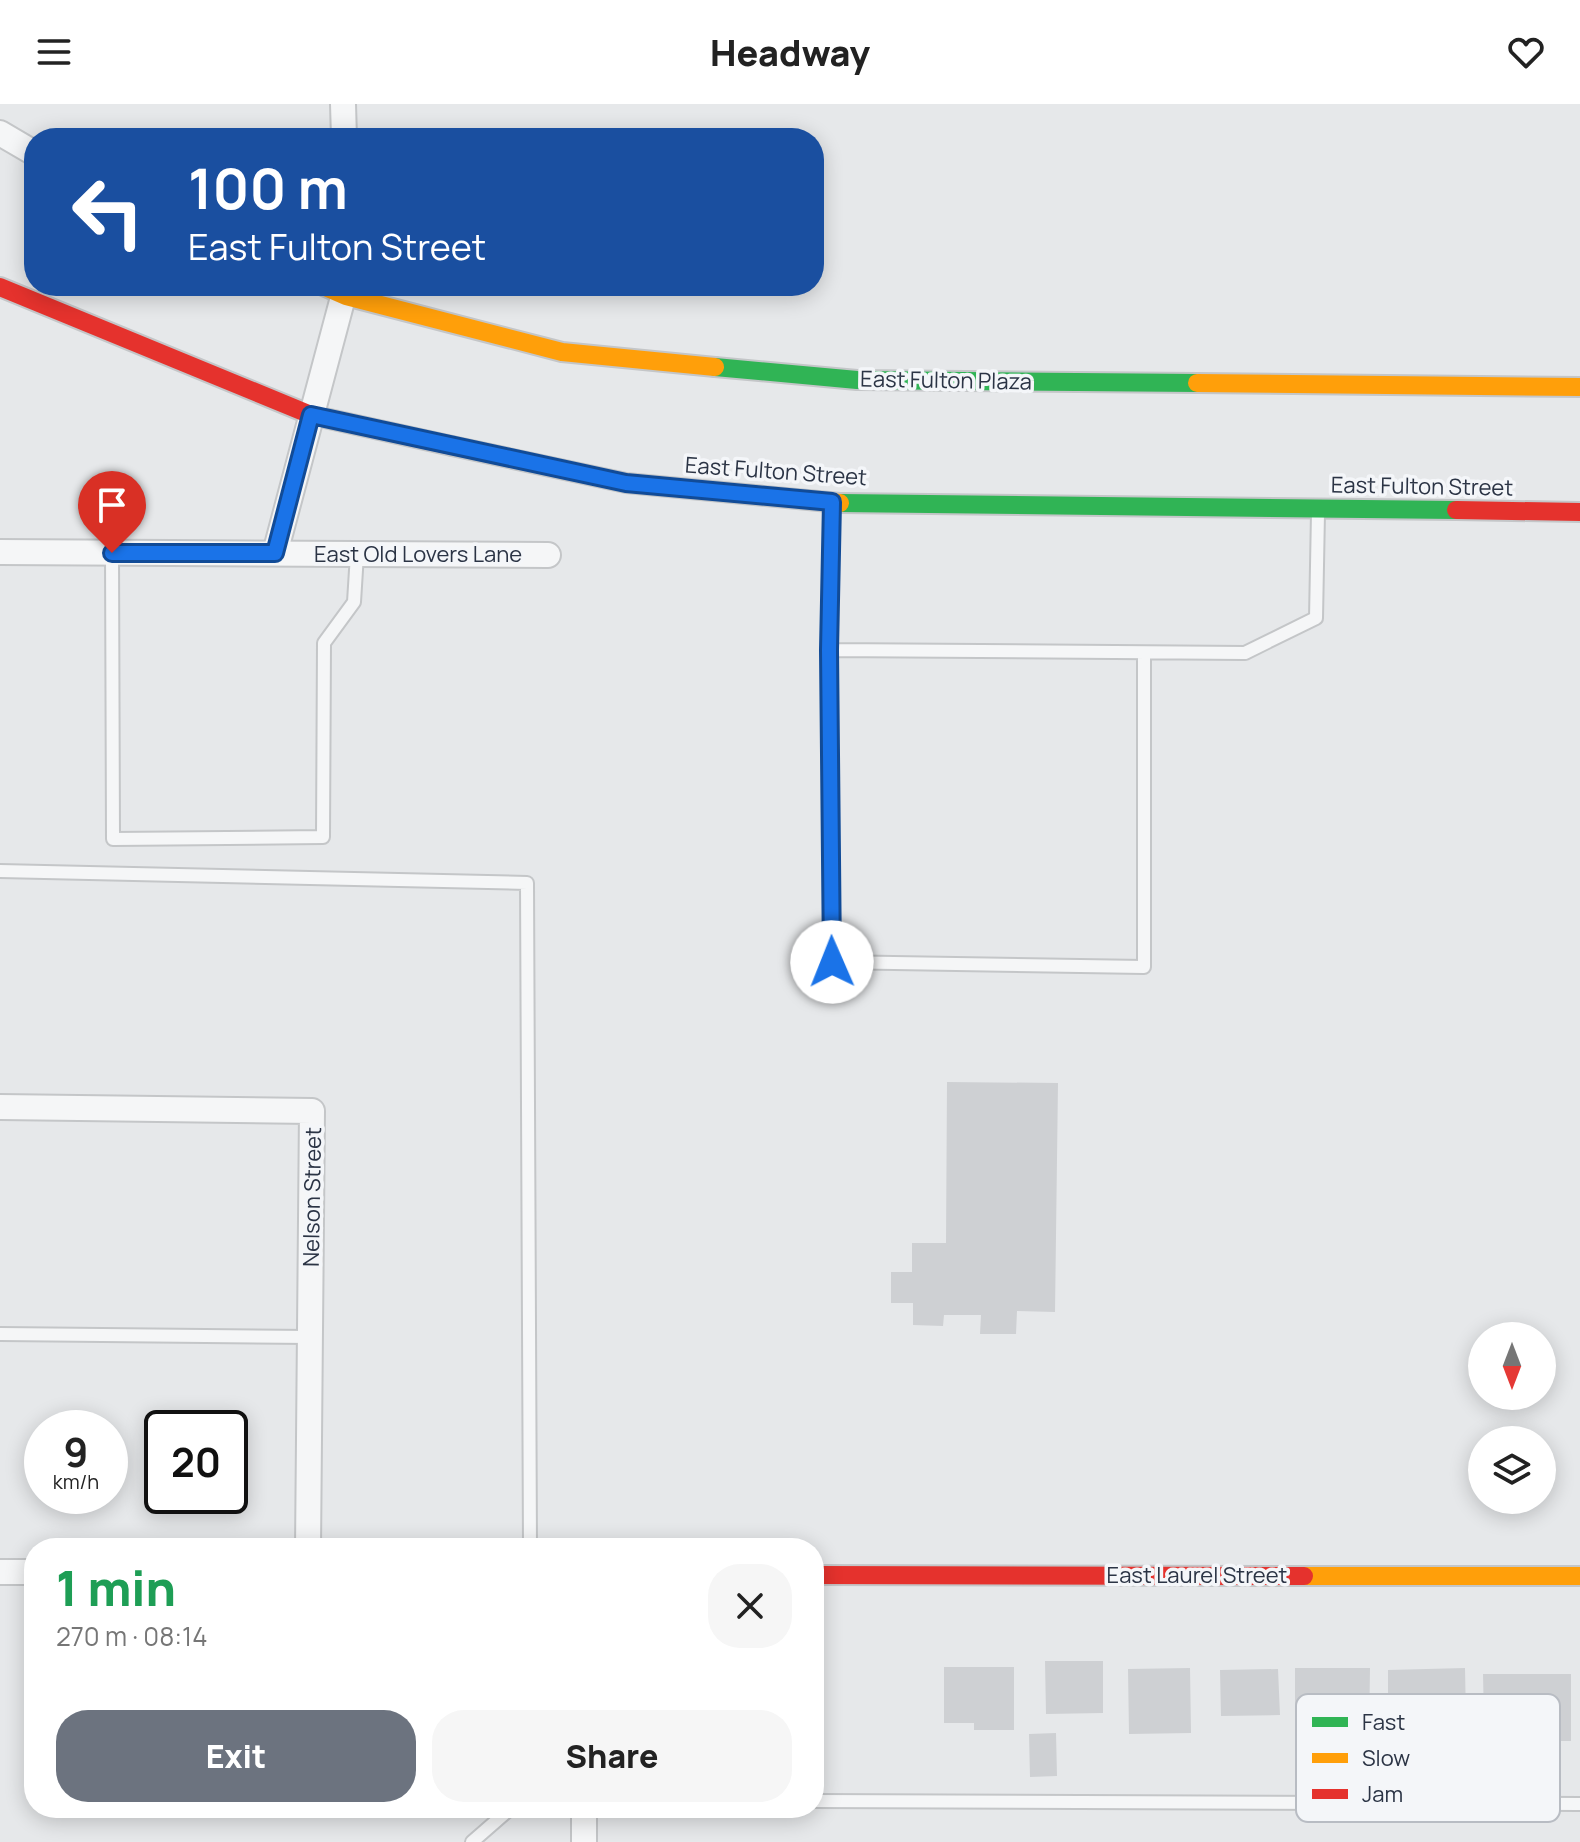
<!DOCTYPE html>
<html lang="en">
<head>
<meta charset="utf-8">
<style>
	body { margin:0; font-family:Manrope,sans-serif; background:#f6f6f6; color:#222; height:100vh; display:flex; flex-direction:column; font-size:30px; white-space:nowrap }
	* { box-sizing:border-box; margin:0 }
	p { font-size:26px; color:#767676 }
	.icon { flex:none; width:44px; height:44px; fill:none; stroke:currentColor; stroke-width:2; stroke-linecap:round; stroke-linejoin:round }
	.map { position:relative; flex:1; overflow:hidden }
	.panel { position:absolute; left:24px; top:1434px; width:800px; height:280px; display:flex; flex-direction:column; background:#fff; border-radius:32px; box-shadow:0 4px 20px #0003 }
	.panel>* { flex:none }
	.guide { position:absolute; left:24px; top:24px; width:800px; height:168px; border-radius:32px; box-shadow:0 4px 20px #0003; background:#1a4fa0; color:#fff; overflow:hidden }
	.needle { width:52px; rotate:180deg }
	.buttons { position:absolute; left:1468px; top:1218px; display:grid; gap:16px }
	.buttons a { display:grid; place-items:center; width:88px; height:88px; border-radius:50%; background:#fff; box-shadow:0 4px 20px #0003; font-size:40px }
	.speed { position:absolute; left:24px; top:1306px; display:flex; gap:16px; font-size:40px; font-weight:700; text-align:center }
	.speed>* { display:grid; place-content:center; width:104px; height:104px; border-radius:50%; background:#fff; box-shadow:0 4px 20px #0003; line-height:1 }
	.speed small { font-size:20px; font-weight:400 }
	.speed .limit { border:4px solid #111; border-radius:12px; background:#fff; color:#111 }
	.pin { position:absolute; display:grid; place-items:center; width:68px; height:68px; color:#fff; margin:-82px -34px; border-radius:50% 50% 50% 0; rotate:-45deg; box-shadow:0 0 8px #0007 }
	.pin .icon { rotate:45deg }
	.me { position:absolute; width:88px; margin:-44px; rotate:359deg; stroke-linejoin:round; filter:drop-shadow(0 0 6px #0008) }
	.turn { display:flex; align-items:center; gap:28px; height:168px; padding:0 32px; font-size:36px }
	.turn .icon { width:104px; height:104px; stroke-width:2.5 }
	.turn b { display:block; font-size:56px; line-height:68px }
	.round { display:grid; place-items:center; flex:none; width:84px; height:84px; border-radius:32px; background:#f6f6f6 }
	.overview { display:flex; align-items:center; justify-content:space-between; height:136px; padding:0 32px }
	h1 { font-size:48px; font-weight:800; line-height:60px; color:#1e9e55 }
	.primary-button { display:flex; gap:16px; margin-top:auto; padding:16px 32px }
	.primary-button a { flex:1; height:92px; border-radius:32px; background:#6c737f; color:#fff; font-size:32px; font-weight:800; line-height:92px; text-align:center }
	.primary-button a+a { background:#f6f6f6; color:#222 }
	header { display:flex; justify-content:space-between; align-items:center; height:104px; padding:0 32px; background:#fff; font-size:36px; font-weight:800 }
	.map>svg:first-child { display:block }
	.building { fill:#ced0d3 }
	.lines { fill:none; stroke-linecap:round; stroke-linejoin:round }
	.lane-casing { stroke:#c4c6c8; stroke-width:16 }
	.street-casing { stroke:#c4c6c8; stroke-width:28 }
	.fast-casing { stroke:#c4c6c8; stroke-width:22 }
	.slow-casing { stroke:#c4c6c8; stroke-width:22 }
	.jam-casing { stroke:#c4c6c8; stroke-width:22 }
	.lane { stroke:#f5f6f7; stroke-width:12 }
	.street { stroke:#f5f6f7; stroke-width:24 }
	.fast { stroke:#30b455; stroke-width:18 }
	.slow { stroke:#ff9f0a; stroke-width:18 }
	.jam { stroke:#e5322d; stroke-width:18 }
	.route-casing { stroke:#114b97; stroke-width:20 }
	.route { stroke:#1a73e8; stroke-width:14 }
	.labels { text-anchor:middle; stroke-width:7; stroke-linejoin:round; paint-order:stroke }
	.street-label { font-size:22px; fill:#2b3445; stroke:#f4f6f9 }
	.key { fill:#f4f6f9; stroke:#b8bcc3; stroke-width:2 }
	.key-label { font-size:22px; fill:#2b3445 }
</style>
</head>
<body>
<header><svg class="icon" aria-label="menu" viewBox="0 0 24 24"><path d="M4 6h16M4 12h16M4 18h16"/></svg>Headway<svg class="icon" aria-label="heart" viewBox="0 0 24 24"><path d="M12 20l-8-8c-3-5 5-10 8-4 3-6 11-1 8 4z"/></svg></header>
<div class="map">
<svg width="1580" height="1738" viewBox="0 0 1580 1738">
	<rect width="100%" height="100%" fill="#e6e8ea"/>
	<path class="building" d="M947 978 1058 979 1055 1208 1017 1207 1016 1230H980L981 1211H944L943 1222 913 1221V1199H891V1168H912V1139H946Z
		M1045 1557H1103V1609L1046 1610Z
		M944 1563H1014V1626H974V1619H944Z
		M1190 1564 1191 1629 1129 1630 1128 1565Z
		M1295 1564H1370L1369 1631H1295Z
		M1465 1564 1466 1614 1388 1615V1566Z
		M1278 1565 1280 1611 1221 1612 1220 1566Z
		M1483 1570H1571V1637H1527V1616H1484Z
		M1056 1629 1057 1672 1030 1673 1029 1630Z"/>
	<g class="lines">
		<defs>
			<path id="lane" d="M832 405 829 546 1245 549 1316 514 1318 409
				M112 449 113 735 323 733 324 539 354 498 357 450
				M829 546 832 858 1144 863V549
				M0 767 527 779 530 1444
				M0 1230 310 1233
				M814 1697 1580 1700
				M472 1738 511 1704"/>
			<path id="street" d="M343 0 344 34
				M0 29 34 49
				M0 448 548 451
				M275 449 346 182
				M0 1003 312 1007 308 1444
				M0 1468H34
				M584 1704V1738"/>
			<path id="fast" d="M715 263 857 276 1197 279
				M840 399 1456 406"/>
			<path id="slow" d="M323 182 346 192 562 248 715 263
				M1197 279 1580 283
				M452 342 626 379 840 399
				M1304 1472H1580"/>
			<path id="jam" d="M0 183 311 311 452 342
				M1456 406 1580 408
				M814 1471 1304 1472"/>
		</defs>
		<use href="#lane" class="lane-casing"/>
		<use href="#street" class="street-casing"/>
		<use href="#fast" class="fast-casing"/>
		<use href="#slow" class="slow-casing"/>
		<use href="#jam" class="jam-casing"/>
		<use href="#lane" class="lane"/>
		<use href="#street" class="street"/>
		<use href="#fast" class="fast"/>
		<use href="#slow" class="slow"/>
		<use href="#jam" class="jam"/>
	</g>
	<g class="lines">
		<defs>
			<path id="route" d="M112 449H275L311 311 626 379 832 398 829 546 832 858"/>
		</defs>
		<use href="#route" class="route-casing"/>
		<use href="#route" class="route"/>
	</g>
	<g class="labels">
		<g class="street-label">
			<text transform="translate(946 276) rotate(1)" y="8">East Fulton Plaza</text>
			<text transform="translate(776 367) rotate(4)" y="8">East Fulton Street</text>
			<text transform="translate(1422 382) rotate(1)" y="8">East Fulton Street</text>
			<text x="418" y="458">East Old Lovers Lane</text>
			<text transform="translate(312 1093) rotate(-89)" y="8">Nelson Street</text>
			<text x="1197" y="1479">East Laurel Street</text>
		</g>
	</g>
	<rect x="1296" y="1590" width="264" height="128" rx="12" class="key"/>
	<rect x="1312" y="1613" width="36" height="10" fill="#30b455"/>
	<rect x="1312" y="1649" width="36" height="10" fill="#ff9f0a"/>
	<rect x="1312" y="1685" width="36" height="10" fill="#e5322d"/>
	<g class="key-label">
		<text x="1362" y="1626">Fast</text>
		<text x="1362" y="1662">Slow</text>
		<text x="1362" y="1698">Jam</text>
	</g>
</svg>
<div class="buttons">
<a><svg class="needle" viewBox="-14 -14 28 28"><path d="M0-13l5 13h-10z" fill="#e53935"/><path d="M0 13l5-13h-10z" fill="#767676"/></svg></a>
<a><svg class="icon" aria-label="layers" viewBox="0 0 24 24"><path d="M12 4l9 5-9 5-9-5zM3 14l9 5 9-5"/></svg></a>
</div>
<div class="speed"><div>9<small>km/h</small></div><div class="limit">20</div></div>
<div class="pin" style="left:112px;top:449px;background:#d93025"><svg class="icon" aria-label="arrive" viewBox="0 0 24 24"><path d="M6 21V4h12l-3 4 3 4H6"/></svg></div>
<svg class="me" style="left:832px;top:858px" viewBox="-20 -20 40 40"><circle r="19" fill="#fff"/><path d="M0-13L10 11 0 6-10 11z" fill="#1a73e8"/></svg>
<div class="guide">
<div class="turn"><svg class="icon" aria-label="left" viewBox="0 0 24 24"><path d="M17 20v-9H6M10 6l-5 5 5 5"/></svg><div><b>100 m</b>East Fulton Street</div></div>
</div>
<section class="panel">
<div class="overview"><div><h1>1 min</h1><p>270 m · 08:14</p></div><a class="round"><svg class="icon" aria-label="close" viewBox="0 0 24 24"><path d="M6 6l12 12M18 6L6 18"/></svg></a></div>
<div class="primary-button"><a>Exit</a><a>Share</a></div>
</section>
</div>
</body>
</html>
